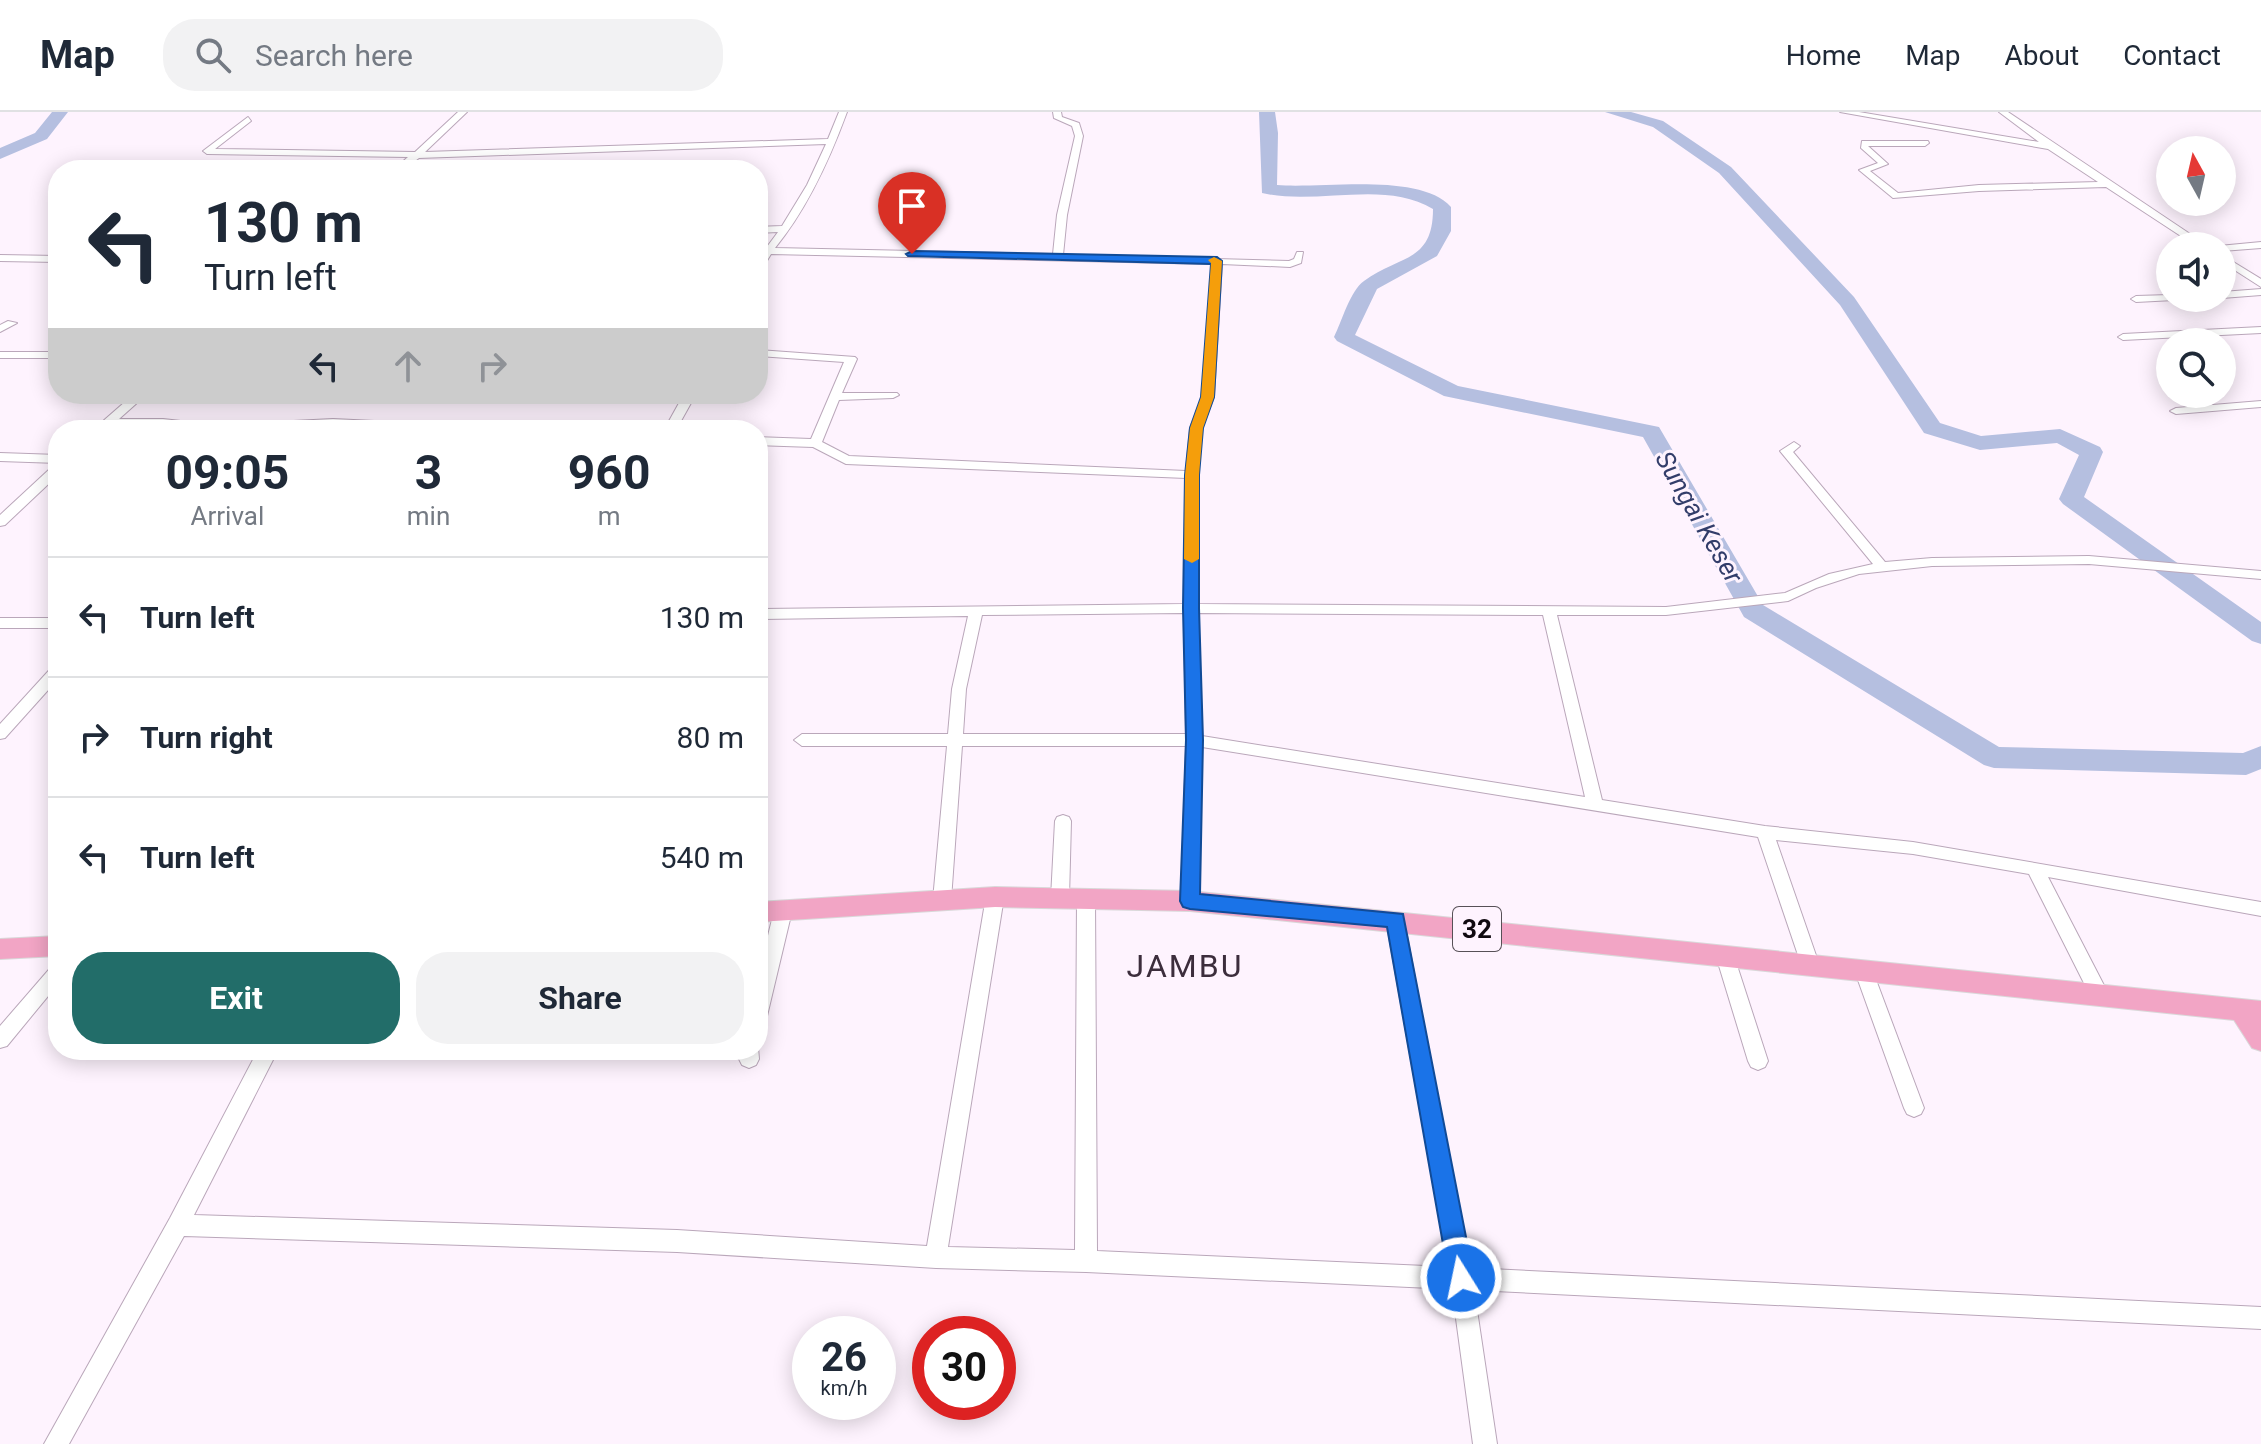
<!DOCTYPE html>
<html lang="en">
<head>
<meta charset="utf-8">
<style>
	body { margin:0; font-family:Roboto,sans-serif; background:#f2f2f3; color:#1f2937; height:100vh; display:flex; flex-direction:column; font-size:30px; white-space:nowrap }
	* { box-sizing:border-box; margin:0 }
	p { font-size:26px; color:#747a83 }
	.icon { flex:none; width:44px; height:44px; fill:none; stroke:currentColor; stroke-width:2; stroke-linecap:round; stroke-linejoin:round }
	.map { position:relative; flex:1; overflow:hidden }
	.panel { position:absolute; left:48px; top:308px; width:720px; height:640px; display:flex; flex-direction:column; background:#fff; border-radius:32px; box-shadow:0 4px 20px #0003 }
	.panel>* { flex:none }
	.top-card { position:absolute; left:48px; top:48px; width:720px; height:244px; border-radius:32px; box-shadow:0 4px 20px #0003; background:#fff; color:#1f2937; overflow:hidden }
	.needle { width:52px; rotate:352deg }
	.controls { position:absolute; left:2156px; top:24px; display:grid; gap:16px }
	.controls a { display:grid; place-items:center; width:80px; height:80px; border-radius:50%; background:#fff; box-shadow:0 4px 20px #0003; font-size:40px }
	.speed { position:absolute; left:792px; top:1204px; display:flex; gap:16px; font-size:40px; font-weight:700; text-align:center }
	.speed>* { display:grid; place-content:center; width:104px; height:104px; border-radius:50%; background:#fff; box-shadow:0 4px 20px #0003; line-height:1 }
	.speed small { font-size:20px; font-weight:400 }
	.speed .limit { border:12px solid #d22; background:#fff; color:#111 }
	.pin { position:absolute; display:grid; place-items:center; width:68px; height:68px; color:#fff; margin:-82px -34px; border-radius:50% 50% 50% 0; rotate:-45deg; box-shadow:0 0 8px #0007 }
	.pin .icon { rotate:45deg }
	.me { position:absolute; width:88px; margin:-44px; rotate:350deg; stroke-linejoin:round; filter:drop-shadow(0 0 6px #0008) }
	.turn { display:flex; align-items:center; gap:28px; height:168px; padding:0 24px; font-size:36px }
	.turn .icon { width:104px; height:104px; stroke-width:2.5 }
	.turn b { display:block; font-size:56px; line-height:68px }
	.lanes { display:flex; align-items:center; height:76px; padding:0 24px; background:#0003; justify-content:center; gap:40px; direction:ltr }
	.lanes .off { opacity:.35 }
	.eta { display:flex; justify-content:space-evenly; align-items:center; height:136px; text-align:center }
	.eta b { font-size:48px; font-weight:700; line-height:56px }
	.cta { display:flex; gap:16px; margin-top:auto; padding:16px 24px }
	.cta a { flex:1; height:92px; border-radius:32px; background:#226d69; color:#fff; font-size:32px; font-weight:700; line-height:92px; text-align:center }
	.cta a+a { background:#f2f2f3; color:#1f2937 }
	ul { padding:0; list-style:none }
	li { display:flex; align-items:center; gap:24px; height:120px; padding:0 24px; border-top:2px solid #e0e1e3 }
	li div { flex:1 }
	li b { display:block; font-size:30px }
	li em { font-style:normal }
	header { display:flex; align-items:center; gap:48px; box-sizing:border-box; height:112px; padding:0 40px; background:#fff; border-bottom:2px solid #e0e1e3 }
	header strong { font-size:38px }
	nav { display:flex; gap:44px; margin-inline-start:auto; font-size:28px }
	.search { width:560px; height:72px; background:#f2f2f3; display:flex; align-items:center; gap:20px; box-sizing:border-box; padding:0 28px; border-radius:32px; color:#747a83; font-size:30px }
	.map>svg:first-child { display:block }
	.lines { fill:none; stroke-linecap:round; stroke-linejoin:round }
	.river { fill:#b5bfe0; fill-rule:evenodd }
	.minor-casing { stroke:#baa7ba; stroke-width:2 }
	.highway-casing { stroke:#d9d8d9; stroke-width:2 }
	.minor { fill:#fff; fill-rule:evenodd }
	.highway { fill:#f2a5c5; fill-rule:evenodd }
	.route { fill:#1a73e8; stroke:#114b97; stroke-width:2 }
	.slow { fill:#f59e0b }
	.labels { text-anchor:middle; stroke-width:6; stroke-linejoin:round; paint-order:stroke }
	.far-water-label { font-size:26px; font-style:italic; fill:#323d6a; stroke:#fef3fe }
	.shield { fill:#fef3fe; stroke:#575057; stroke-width:2 }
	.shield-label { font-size:26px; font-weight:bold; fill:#100a10 }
	.quarter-label { font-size:32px; letter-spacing:2px; fill:#3c2d3c; stroke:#fef3fe }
</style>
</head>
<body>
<header>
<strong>Map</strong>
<div class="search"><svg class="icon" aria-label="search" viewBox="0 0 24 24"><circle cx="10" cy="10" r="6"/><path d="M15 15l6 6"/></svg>Search here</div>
<nav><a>Home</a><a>Map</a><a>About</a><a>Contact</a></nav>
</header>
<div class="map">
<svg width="2261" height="1332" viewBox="0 0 2261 1332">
	<rect width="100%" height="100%" fill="#fef3fe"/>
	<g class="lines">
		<path class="river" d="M52 0H68L47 27 0 47V36L35 21Z
			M1259 0H1275L1278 21 1277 73C1322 77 1420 60 1451 95V119L1437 144 1377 177 1355 223 1458 274 1659 315 1763 493 1999 635 2243 641 2261 634V657L2246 663 1994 656 1984 653 1744 505 1643 325 1444 284 1337 229 1334 225C1342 209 1350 179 1364 169 1399 143 1433 151 1433 97 1384 67 1317 94 1262 81Z
			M1605 0H1631L1663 9 1731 55 1854 185 1940 311 1981 324 2060 317 2100 335 2103 340 2084 385 2261 510V532L2252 529 2063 392 2059 387 2079 343 2057 331 1980 338 1924 321 1840 193 1719 61 1653 15Z"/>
		<defs>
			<path id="minor" d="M458 0H467L425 40 828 27 839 0H847C829 49 807 97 775 136L1053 142 1057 103 1075 24 1072 14 1054 6 1053 0H1061L1062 5 1079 11 1083 24 1067 103 1063 143 1289 149 1294 147 1297 140H1303L1301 151 1290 155 1222 152 1214 285 1202 316 1198 363V492L1666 495 1785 481 1829 462 1873 452 1780 339 1794 330 1800 334 1793 340 1885 450 1932 446 2089 444 2261 459V467L2089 452 1932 454 1859 462 1816 476 1788 489 1666 503H1557L1602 688 1765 714 1913 730 2261 790V804L2048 765 2109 883 2107 889 2100 891 2093 889 2029 762 1913 742 1776 728 1819 852 1816 857 1810 860 1804 857 1801 852 1758 725 1202 635 1199 789 1196 794 1190 796 1184 794 1181 789 1186 634H962L951 788 948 793 942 795 936 793 933 788 947 634H802L794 628 802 622H948L952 577 968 504 758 507V497L1184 492 1186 366 846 352 813 335 758 333V325L811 327 844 250 758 244V238L855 245 857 247 842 281H897L899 283 893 286 839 288 822 330 849 344 1186 359 1190 316 1202 285 1212 152 771 142 762 157 758 158V147L778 120 758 121V115L782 114 807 73 826 32 419 46 403 58H393L408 45 207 42 203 39 248 5 251 9 215 37 415 40ZM1184 501 1186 622H963L966 577 982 503ZM1198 501 1543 503 1585 685 1202 624Z
				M1840 0H1859L2039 30 1999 0H2008L2208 134H2196L2106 75 1979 79 1893 86 1859 58 1878 51 1861 36 1862 29H1928L1929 31 1925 34H1868L1888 52 1870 59 1898 81 1979 73 2098 70 2048 37Z
				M2261 130V136L2222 139V134H2219Z
				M0 143 58 144V150L0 149Z
				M2222 143 2261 167V175L2222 150Z
				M2261 177V183L2222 186V180Z
				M2170 183V186H2175L2174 188 2136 190 2131 187 2136 184Z
				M8 209 17 211 0 220V213Z
				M2261 215V221L2123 228 2118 225 2123 222Z
				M0 240H58V246H0Z
				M134 282H147L119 307H163L216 313 333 307 477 314 483 318 333 315 266 318 102 316V310Z
				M684 282H696L676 318H664Z
				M2261 289V295L2176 302 2170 299 2176 296Z
				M0 341 58 343V351L0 349Z
				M58 352V363L5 413 0 414V403L54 353Z
				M0 506H58V516H0Z
				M58 553V567L5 626 0 627V612L53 554Z
				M1063 703 1069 705 1071 709 1069 786 1066 791 1060 793 1054 791 1051 786 1055 709 1057 705Z
				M995 778 1001 780 1004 785 948 1135 1075 1138 1077 787 1080 782 1086 780 1092 782 1095 787 1097 1139 1448 1155 1386 808 1389 803 1395 801 1401 803 1404 808 1470 1156 2261 1195V1217L1474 1178 1497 1332H1473L1452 1177 1086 1160 936 1156 677 1140 184 1124 69 1332H44L170 1106 258 938H278L194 1103 677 1118 927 1134 986 785 989 780Z
				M783 792 789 794 792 799 767 904 765 910 758 912V865L774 799 777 794Z
				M1725 837 1731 839 1734 844 1768 949 1765 955 1758 958 1751 955 1748 949 1716 844 1719 839Z
				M1863 849 1869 852 1872 857 1924 996 1921 1002 1914 1005 1907 1002 1904 996 1854 857 1857 852Z
				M58 851V872L7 934 0 936V914L52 854Z
				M758 935 759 947 756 953 749 956 742 953 739 947 740 938H758Z"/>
			<path id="highway" d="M995 775 1190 779 2261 889V939L2252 936 2234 908 1190 799 995 795 758 810V790Z
				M58 824V844L0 847V827Z"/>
		</defs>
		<use href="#minor" class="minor-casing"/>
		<use href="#highway" class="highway-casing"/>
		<use href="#minor" class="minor"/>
		<use href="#highway" class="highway"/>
	</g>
	<path class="route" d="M912 139 1217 145 1222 149 1214 285 1203 316 1199 363V496L1203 628 1200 782 1403 802 1474 1166 1470 1175 1461 1178 1453 1175 1449 1166 1387 815 1190 797 1183 795 1180 789 1186 628 1183 496 1185 363 1190 316 1201 285 1211 152 908 144 906 142Z"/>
	<path class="slow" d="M1214 145 1222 149 1214 285 1203 316 1199 363V447L1192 451 1184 447 1185 363 1190 316 1201 285 1211 151 1208 148Z"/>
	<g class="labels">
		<g class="far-water-label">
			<text transform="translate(1699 405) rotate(60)" y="9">Sungai Keser</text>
		</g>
		<rect class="shield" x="1453" y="795" width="48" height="44" rx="6"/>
		<g class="shield-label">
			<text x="1477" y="826">32</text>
		</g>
		<g class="quarter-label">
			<text x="1185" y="865">JAMBU</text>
		</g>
	</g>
</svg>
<div class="controls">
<a><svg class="needle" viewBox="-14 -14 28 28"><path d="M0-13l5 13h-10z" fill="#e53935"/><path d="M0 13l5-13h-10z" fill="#747a83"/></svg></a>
<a><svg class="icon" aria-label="sound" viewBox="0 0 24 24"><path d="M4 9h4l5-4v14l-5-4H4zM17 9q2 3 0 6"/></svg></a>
<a><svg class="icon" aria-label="search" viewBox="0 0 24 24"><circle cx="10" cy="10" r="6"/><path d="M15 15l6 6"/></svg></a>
</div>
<div class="speed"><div>26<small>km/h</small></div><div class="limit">30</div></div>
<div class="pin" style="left:912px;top:142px;background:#d93025"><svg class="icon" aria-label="arrive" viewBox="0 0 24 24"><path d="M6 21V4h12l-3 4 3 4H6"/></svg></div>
<svg class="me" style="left:1461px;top:1166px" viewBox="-20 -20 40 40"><circle r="17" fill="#1a73e8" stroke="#fff" stroke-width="3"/><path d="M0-11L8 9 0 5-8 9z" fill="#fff"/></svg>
<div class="top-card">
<div class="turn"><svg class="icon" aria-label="left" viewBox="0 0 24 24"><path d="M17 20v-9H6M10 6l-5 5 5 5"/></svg><div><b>130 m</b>Turn left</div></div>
<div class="lanes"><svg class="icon" aria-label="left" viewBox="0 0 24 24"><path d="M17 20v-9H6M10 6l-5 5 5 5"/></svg><svg class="icon off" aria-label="ahead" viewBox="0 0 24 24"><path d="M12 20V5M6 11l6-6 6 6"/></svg><svg class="icon off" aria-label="right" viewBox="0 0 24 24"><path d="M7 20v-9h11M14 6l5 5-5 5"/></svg></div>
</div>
<section class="panel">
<div class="eta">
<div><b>09:05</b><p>Arrival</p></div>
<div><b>3</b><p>min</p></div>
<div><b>960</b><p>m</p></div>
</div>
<ul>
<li><svg class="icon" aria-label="left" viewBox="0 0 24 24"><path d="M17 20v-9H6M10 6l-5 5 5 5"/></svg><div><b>Turn left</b></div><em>130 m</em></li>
<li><svg class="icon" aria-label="right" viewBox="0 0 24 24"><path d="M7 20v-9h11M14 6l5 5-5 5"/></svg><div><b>Turn right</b></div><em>80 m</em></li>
<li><svg class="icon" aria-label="left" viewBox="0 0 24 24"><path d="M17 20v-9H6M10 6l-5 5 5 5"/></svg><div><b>Turn left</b></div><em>540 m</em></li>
</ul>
<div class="cta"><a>Exit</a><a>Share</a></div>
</section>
</div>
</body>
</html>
